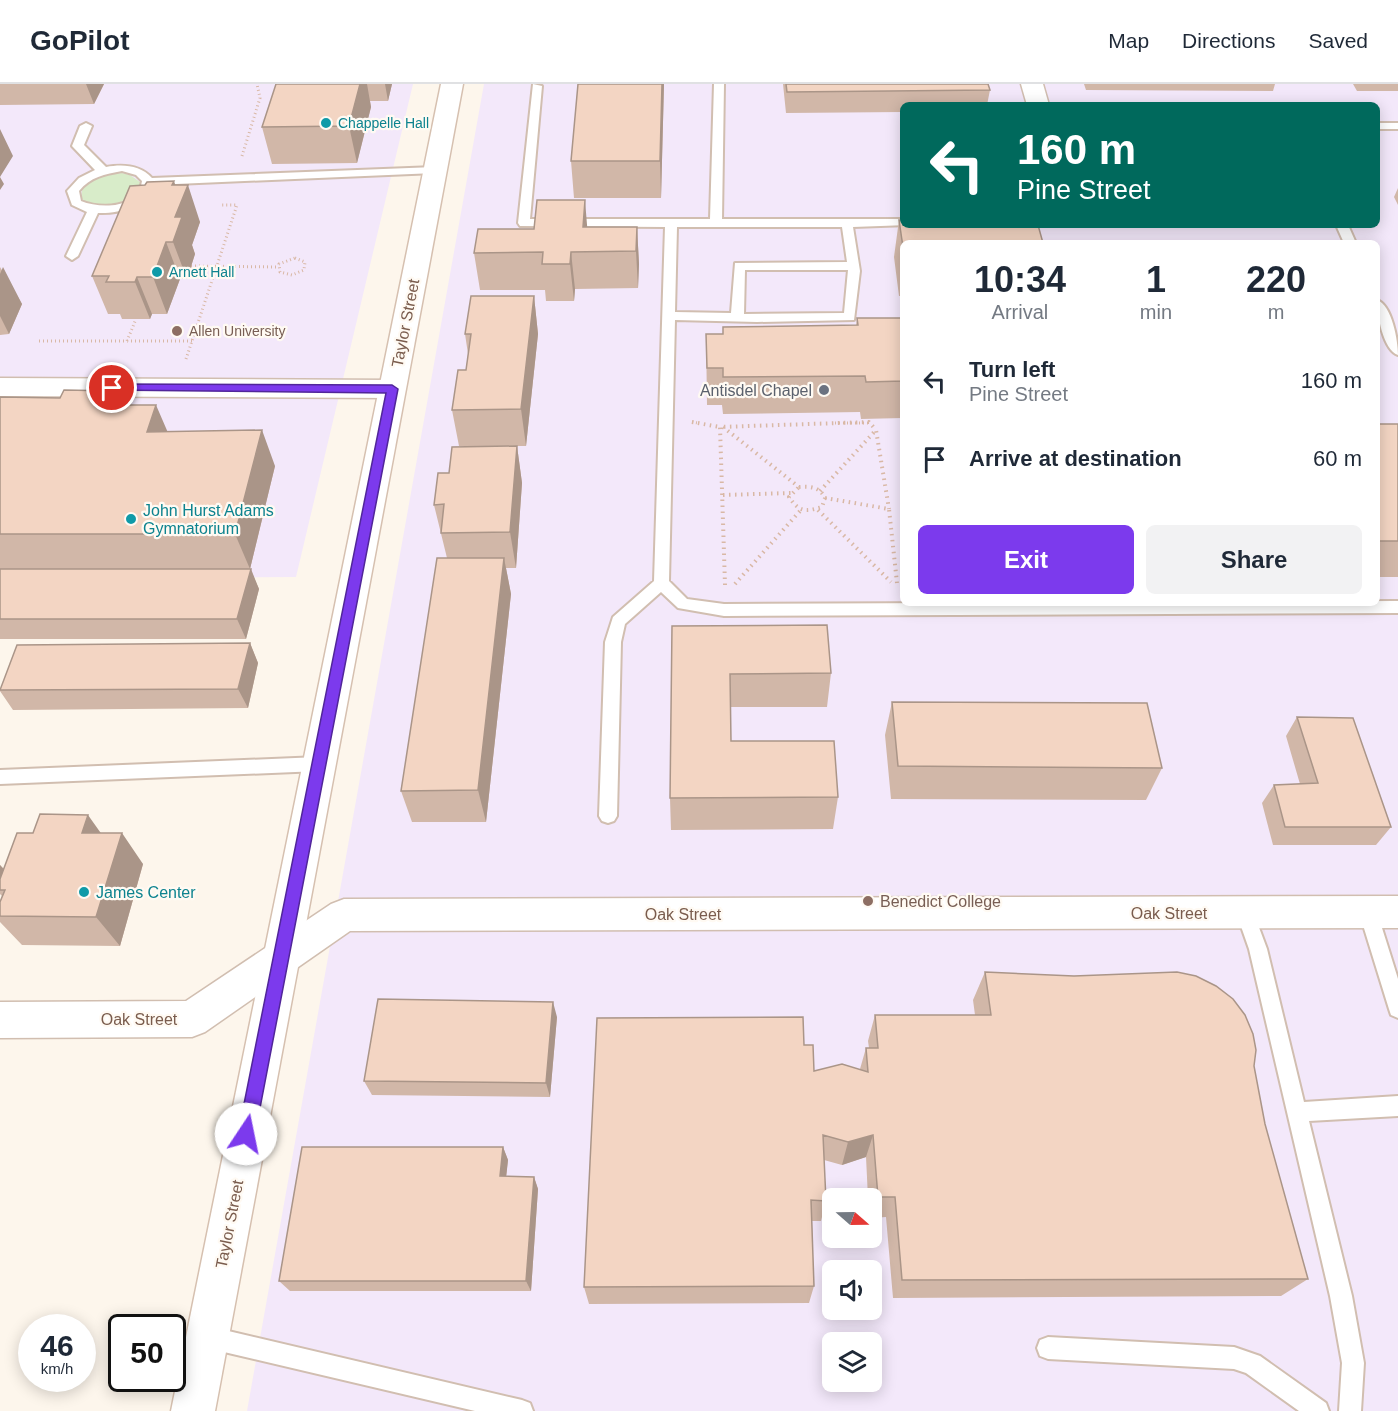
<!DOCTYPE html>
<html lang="en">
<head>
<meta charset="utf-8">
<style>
	body { margin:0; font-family:Helvetica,sans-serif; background:#f2f2f3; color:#1f2937; height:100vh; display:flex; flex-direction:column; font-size:22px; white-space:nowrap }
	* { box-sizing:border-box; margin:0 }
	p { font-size:20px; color:#747a83 }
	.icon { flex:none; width:33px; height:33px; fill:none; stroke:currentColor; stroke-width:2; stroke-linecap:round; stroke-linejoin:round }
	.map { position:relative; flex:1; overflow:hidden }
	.panel { position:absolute; left:900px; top:156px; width:480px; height:366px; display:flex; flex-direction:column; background:#fff; border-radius:9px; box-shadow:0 3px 15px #0003 }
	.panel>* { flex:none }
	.top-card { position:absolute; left:900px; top:18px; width:480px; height:126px; border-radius:9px; box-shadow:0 3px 15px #0003; background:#00695c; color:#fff; overflow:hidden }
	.needle { width:39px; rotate:110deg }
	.tools { position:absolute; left:822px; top:1104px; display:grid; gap:12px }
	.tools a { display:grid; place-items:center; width:60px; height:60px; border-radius:9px; background:#fff; box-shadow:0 3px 15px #0003; font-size:30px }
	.speed { position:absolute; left:18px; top:1230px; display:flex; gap:12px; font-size:30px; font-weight:700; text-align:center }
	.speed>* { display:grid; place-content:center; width:78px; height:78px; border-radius:50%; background:#fff; box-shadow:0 3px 15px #0003; line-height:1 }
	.speed small { font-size:15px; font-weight:400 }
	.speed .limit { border:3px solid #111; border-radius:9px; background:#fff; color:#111 }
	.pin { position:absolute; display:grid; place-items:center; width:51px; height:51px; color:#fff; margin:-26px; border:3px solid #fff; border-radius:50%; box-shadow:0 2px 6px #0007 }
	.me { position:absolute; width:66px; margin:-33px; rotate:11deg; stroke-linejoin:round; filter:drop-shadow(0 0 4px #0008) }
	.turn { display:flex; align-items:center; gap:21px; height:126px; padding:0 18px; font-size:27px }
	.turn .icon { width:78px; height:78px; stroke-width:2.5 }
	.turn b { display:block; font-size:42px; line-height:51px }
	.eta { display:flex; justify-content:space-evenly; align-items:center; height:102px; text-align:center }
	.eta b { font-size:36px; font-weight:700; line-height:42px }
	.button { display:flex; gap:12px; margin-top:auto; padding:12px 18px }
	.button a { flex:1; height:69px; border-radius:9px; background:#7c3aed; color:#fff; font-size:24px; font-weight:700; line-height:69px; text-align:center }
	.button a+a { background:#f2f2f3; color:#1f2937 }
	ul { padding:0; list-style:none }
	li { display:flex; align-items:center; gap:18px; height:78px; padding:0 18px }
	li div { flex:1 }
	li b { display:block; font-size:22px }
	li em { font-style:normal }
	header { display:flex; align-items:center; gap:36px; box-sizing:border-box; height:84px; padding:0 30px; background:#fff; border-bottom:2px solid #e0e1e3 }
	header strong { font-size:28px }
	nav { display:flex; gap:33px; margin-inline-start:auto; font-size:21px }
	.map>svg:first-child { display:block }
	.education { fill:#f3e8fa; fill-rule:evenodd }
	.green { fill:#d8ecc9 }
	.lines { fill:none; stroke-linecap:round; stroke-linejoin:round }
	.service-casing { stroke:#d1beb0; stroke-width:4 }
	.minor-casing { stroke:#d1beb0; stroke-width:3 }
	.tertiary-casing { stroke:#d1beb0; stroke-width:3 }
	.secondary-casing { stroke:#d6c0b0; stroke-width:3 }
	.path-far1 { stroke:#d9b8a5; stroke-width:3; stroke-dasharray:1 3; stroke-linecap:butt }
	.path { stroke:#d9b8a5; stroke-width:4; stroke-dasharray:1.5 4.5; stroke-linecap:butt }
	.service { fill:#fff; fill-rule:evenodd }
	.minor { fill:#fff; fill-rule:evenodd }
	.tertiary { fill:#fff; fill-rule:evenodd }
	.secondary { fill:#fff; fill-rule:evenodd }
	.wall { fill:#d1b7a8 }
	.shaded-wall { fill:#aa9588 }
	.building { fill:#f3d5c3; stroke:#aa9588; stroke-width:1.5 }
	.route { fill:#7c3aed; stroke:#51269a; stroke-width:1.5 }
	.culture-dot { fill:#0f9aa8; stroke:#fffaf3; stroke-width:2 }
	.education-dot { fill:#8d6e63; stroke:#fffaf3; stroke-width:2 }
	.worship-dot { fill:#6b7280; stroke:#fffaf3; stroke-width:2 }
	.labels { text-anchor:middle; stroke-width:4.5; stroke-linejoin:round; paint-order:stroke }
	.far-culture-label { font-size:14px; fill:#0d838f; stroke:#fffaf3; text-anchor:start }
	.far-education-label { font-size:14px; fill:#785e54; stroke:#fffaf3; text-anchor:start }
	.street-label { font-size:16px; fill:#7a5c4d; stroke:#fffaf3 }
	.worship-label { font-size:16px; fill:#5b616d; stroke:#fffaf3; text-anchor:end }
	.culture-label { font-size:16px; fill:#0d838f; stroke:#fffaf3; text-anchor:start }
	.education-label { font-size:16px; fill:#785e54; stroke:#fffaf3; text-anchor:start }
</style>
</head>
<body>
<header>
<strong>GoPilot</strong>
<nav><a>Map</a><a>Directions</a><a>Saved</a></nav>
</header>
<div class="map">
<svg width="1398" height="1327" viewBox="0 0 1398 1327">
	<rect width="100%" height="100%" fill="#fdf6ec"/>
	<path class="education" d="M0 0H413L296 493 0 495Z
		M484 0H1398V1327H247ZM903 21H1377V141H903ZM903 159H1377V519H903ZM832 1114H872V1154H832ZM832 1186H872V1226H832ZM832 1258H872V1298H832Z"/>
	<path class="green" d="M122 89 130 91 140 98V103C127 119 99 132 82 115 77 94 107 90 122 89Z"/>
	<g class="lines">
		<defs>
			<path id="service" d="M533 0 542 2 530 135H710L714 0H724L722 135H903V141H908L853 143 860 187 854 236 757 238 675 236 669 497 687 515 724 520 1398 517V529L724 532 678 524 661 508 625 540 621 558 617 732 614 737 608 739 602 737 599 732 605 558 613 533 654 497 665 143 520 142 518 139ZM677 143H842L847 178 735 179 731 229 675 228ZM745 186H848L844 229 744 230Z
				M86 39 92 42 84 61 106 83C123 80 140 81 152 94L435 83 441 86 435 89 153 101C149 123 117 130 98 129L78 172 72 176 66 172 87 128 72 121 67 107 79 94 95 86 72 62 80 42ZM122 87 136 91 142 97C138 125 101 125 81 117L79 107C90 93 105 90 122 87Z
				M1377 39H1398V45H1377Z
				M1336 141H1348L1356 159H1344Z
				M1377 216C1392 221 1398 257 1398 271 1383 266 1377 230 1377 216Z
				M319 673 325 675 327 680 325 685 319 687 0 700V686Z
				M1245 820 1251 822 1267 865 1304 1018 1398 1012V1032L1309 1037 1352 1212 1364 1279 1361 1327H1339L1342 1279 1330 1212 1249 865 1236 828 1239 822Z
				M1368 820 1374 822 1377 828 1398 895V934L1391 931 1389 925 1359 828 1362 822Z
				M207 1242 522 1316 530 1319 533 1327H475L207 1264 199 1261 196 1253 199 1245Z
				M1048 1253 1234 1263 1260 1272 1326 1319 1329 1327H1299L1246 1289 1234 1285 1048 1275 1040 1272 1037 1264 1040 1256Z"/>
			<path id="minor" d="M0 294 392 296 401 299 405 305 401 311 392 314 0 312Z
				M1398 812V844L350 847 205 948 192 953 0 954V918L186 917 331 820 344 815Z"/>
			<path id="tertiary" d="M1021 0H1043L1049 21H1027Z"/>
			<path id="secondary" d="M441 0H463L215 1327H171Z"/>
		</defs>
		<use href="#service" class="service-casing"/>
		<use href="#minor" class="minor-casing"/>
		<use href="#tertiary" class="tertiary-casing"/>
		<use href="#secondary" class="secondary-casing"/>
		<path class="path-far1" d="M242 72 260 14 257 0
			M295 174 305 178 304 186 292 191 280 188 279 180Z
			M191 182 278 183
			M39 257H192
			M127 257 136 235
			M186 275 237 121H221
			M692 338 698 339
			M835 339H870"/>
		<path class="path" d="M692 338 720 343
			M723 343 799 403
			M799 403C810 402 820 403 825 414L822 423C805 428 799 428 789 413Z
			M820 407 876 346 889 425
			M723 411 791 409
			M825 414 889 425 897 499
			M818 426 891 498
			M735 500 800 427
			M725 501 720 343 869 338 876 346"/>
		<use href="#service" class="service"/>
		<use href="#minor" class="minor"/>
		<use href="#tertiary" class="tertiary"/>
		<use href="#secondary" class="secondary"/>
	</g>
	<path class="wall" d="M0 0H104L94 20 0 21Z
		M276 0H392L388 17H370L371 23 357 79 272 80 262 43Z
		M578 0H664L661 114H574L571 77Z
		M783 0H988L990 6 987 21H903V28L786 29Z
		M1084 0H1275L1273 7 1086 6Z
		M1353 0H1398V7H1357Z
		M145 101H175L200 138 192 161 195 170 187 195H180L167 230H152L150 235H122L120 230H108L92 192Z
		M1398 104V121L1394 113Z
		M899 136 903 159V212H899L894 173Z
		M587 143H637L639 180 638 204 575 205 574 217H546L545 206H480L474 169 534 145Z
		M0 183 22 220 9 250 0 251Z
		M534 212 538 250 526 362H517L522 399 516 484H506L511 510 486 738H412L401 707 447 474 434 421 512 362H459L452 326 466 286 468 270 465 250Z
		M857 234H903V334L861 335 860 328 723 330 722 321H707L706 250H723V243L856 241Z
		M115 307 122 321 168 348 275 382 250 485 259 505 246 555H0V313L60 314Z
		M1377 340H1398V493H1377Z
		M672 542 831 589 827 623H731V657L838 713 833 745 671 746 670 714Z
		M250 559 258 579 248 624 13 626 0 607V605Z
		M892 618 1162 684 1146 716 891 715 885 651Z
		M1297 633 1391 743 1376 761H1273L1262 719 1274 701 1300 700 1286 652Z
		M101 749 143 780 120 862 22 861 0 838V818L2 812 0 810V781L4 785Z
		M985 888 1254 982 1265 1040 1308 1195 1281 1212 893 1214 886 1133 872 1134V1114H868L866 1073 842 1081 824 1076 826 1117 821 1137H812L814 1202 809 1219 589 1220 584 1203 804 961 814 987 860 985 866 964H869L868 957 875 931H975L973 916Z
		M557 933 550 1013 372 1011 364 997Z
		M503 1063 508 1076 506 1092 534 1093 538 1105 531 1207H290L279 1197Z"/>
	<path class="shaded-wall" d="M86 0H104L94 20Z
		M360 0H367L371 23 357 79 349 42Z
		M385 0H392L388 17Z
		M662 0H664L661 114 660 77Z
		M0 45 13 72 0 93 4 100 0 106Z
		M174 97 181 118 188 101 200 138 192 161 195 170 187 195 173 158 175 133 172 101Z
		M585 116 588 153 583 143Z
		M637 143 639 180 638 204 636 167Z
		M166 158 180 195 167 230 153 193Z
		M571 168 575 205 574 217 570 180Z
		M3 183 22 220 9 250 0 232V190Z
		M137 193 152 230 150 235 135 198Z
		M534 212 538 250 526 362 521 325Z
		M115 307 132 344 108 321Z
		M156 321 172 358 147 348Z
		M262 346 275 382 250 485 235 450Z
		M517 362 522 399 516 484 510 448Z
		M504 474 511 510 486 738 478 706Z
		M251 485 259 505 246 555 237 535Z
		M250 559 258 579 248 624 238 605Z
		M88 731 110 762 82 749Z
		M122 749 143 780 120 862 96 833Z
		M0 781 6 788 0 806Z
		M553 918 557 933 550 1013 546 999Z
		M873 1051 866 1073 842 1081 848 1058Z
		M503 1063 508 1076 505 1104 500 1092Z
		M534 1093 538 1105 531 1207 526 1197Z"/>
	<path class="building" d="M276 0H360L349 42 262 43Z
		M578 0H662L660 77H571Z
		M786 0H988L990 6 787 8Z
		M174 97 172 101H188L175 133H182L173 158H166L153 193H137L135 198H106L109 192H92L130 102 145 101 147 98Z
		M537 116H585L583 143H637L636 167 571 168 570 180H542L543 168 474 169 478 145H534Z
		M899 136H903V141H1038L1043 159H903V163Z
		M471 212H534L521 325 452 326 458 286H466L471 250H465Z
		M857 234H903V297L866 298 865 292 723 293V284H707L706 250H723V243L858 241Z
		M64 306 115 307 108 321H156L147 348 262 346 235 450H0V313L60 314Z
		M1377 340H1398V457H1377Z
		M517 362 510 448 441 449 444 420 434 421 438 389H449L452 363Z
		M437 474H504L478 706 401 707Z
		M0 485H251L237 535H0Z
		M827 541 831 589 730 590 731 657H834L838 713 670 714 672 542Z
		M250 559 238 605 0 606 17 561Z
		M892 618 1147 619 1162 684 898 682Z
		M1297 633 1353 634 1391 743H1285L1274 701 1318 699Z
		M40 730 88 731 82 749H122L96 833 0 832V818L5 806H0V795L17 749H33Z
		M985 888 1074 892 1177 888 1196 892 1216 902 1233 915 1245 931 1253 950 1256 966 1254 982 1265 1040 1308 1195 902 1196 895 1113H878L873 1051 848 1058 823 1051 826 1117 811 1116 814 1202 584 1203 597 934 803 933 804 961H813L814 987 842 980 868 988 866 964H878L875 931H991Z
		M378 915 553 918 546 999 364 997Z
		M302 1063H503L500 1092 534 1093 526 1197H279Z"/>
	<path class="route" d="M112 300 392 301 398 305 255 1050 252 1056 246 1058 241 1056 238 1050 386 309 108 306V301Z"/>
	<g class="culture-dot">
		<circle cx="326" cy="39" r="6"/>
		<circle cx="157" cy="188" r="6"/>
		<circle cx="131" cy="435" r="6"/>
		<circle cx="84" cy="808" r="6"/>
	</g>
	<g class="education-dot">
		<circle cx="177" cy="247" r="6"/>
		<circle cx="868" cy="817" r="6"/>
	</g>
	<circle class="worship-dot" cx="824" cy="306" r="6"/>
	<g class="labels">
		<g class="far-culture-label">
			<text x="338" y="44">Chappelle Hall</text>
			<text x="169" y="193">Arnett Hall</text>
		</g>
		<g class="far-education-label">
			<text x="189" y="252">Allen University</text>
		</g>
		<g class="street-label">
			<text transform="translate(405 239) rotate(-79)" y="6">Taylor Street</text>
			<text x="1169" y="835">Oak Street</text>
			<text x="683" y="836">Oak Street</text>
			<text x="139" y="941">Oak Street</text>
			<text transform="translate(229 1140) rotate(-79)" y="6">Taylor Street</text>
		</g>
		<g class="worship-label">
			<text x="812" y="312">Antisdel Chapel</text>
		</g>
		<g class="culture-label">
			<text x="143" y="432">John Hurst Adams<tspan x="143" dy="18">Gymnatorium</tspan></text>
			<text x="96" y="814">James Center</text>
		</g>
		<g class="education-label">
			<text x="880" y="823">Benedict College</text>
		</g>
	</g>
</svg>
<div class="tools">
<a><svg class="needle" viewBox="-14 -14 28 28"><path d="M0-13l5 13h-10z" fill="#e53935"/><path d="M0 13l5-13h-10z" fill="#747a83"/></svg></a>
<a><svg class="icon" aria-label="sound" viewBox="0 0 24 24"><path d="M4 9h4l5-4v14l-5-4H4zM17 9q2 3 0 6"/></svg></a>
<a><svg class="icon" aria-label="layers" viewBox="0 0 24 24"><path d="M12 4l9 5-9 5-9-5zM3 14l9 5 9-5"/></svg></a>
</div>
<div class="speed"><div>46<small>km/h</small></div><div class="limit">50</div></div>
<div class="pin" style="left:112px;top:304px;background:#d93025"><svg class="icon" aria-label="arrive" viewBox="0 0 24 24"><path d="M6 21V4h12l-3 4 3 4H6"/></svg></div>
<svg class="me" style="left:246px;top:1050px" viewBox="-20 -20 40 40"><circle r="19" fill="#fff"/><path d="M0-13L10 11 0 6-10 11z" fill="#7c3aed"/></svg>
<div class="top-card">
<div class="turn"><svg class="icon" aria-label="left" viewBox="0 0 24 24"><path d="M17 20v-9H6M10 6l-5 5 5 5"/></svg><div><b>160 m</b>Pine Street</div></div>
</div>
<section class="panel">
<div class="eta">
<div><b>10:34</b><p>Arrival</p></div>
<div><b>1</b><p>min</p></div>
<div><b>220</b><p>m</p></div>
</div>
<ul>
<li><svg class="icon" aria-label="left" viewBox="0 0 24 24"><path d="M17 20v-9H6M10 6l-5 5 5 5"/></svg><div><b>Turn left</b><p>Pine Street</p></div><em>160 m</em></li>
<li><svg class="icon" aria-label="arrive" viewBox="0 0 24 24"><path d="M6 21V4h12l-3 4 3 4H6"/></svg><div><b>Arrive at destination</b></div><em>60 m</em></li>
</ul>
<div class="button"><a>Exit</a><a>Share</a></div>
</section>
</div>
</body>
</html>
